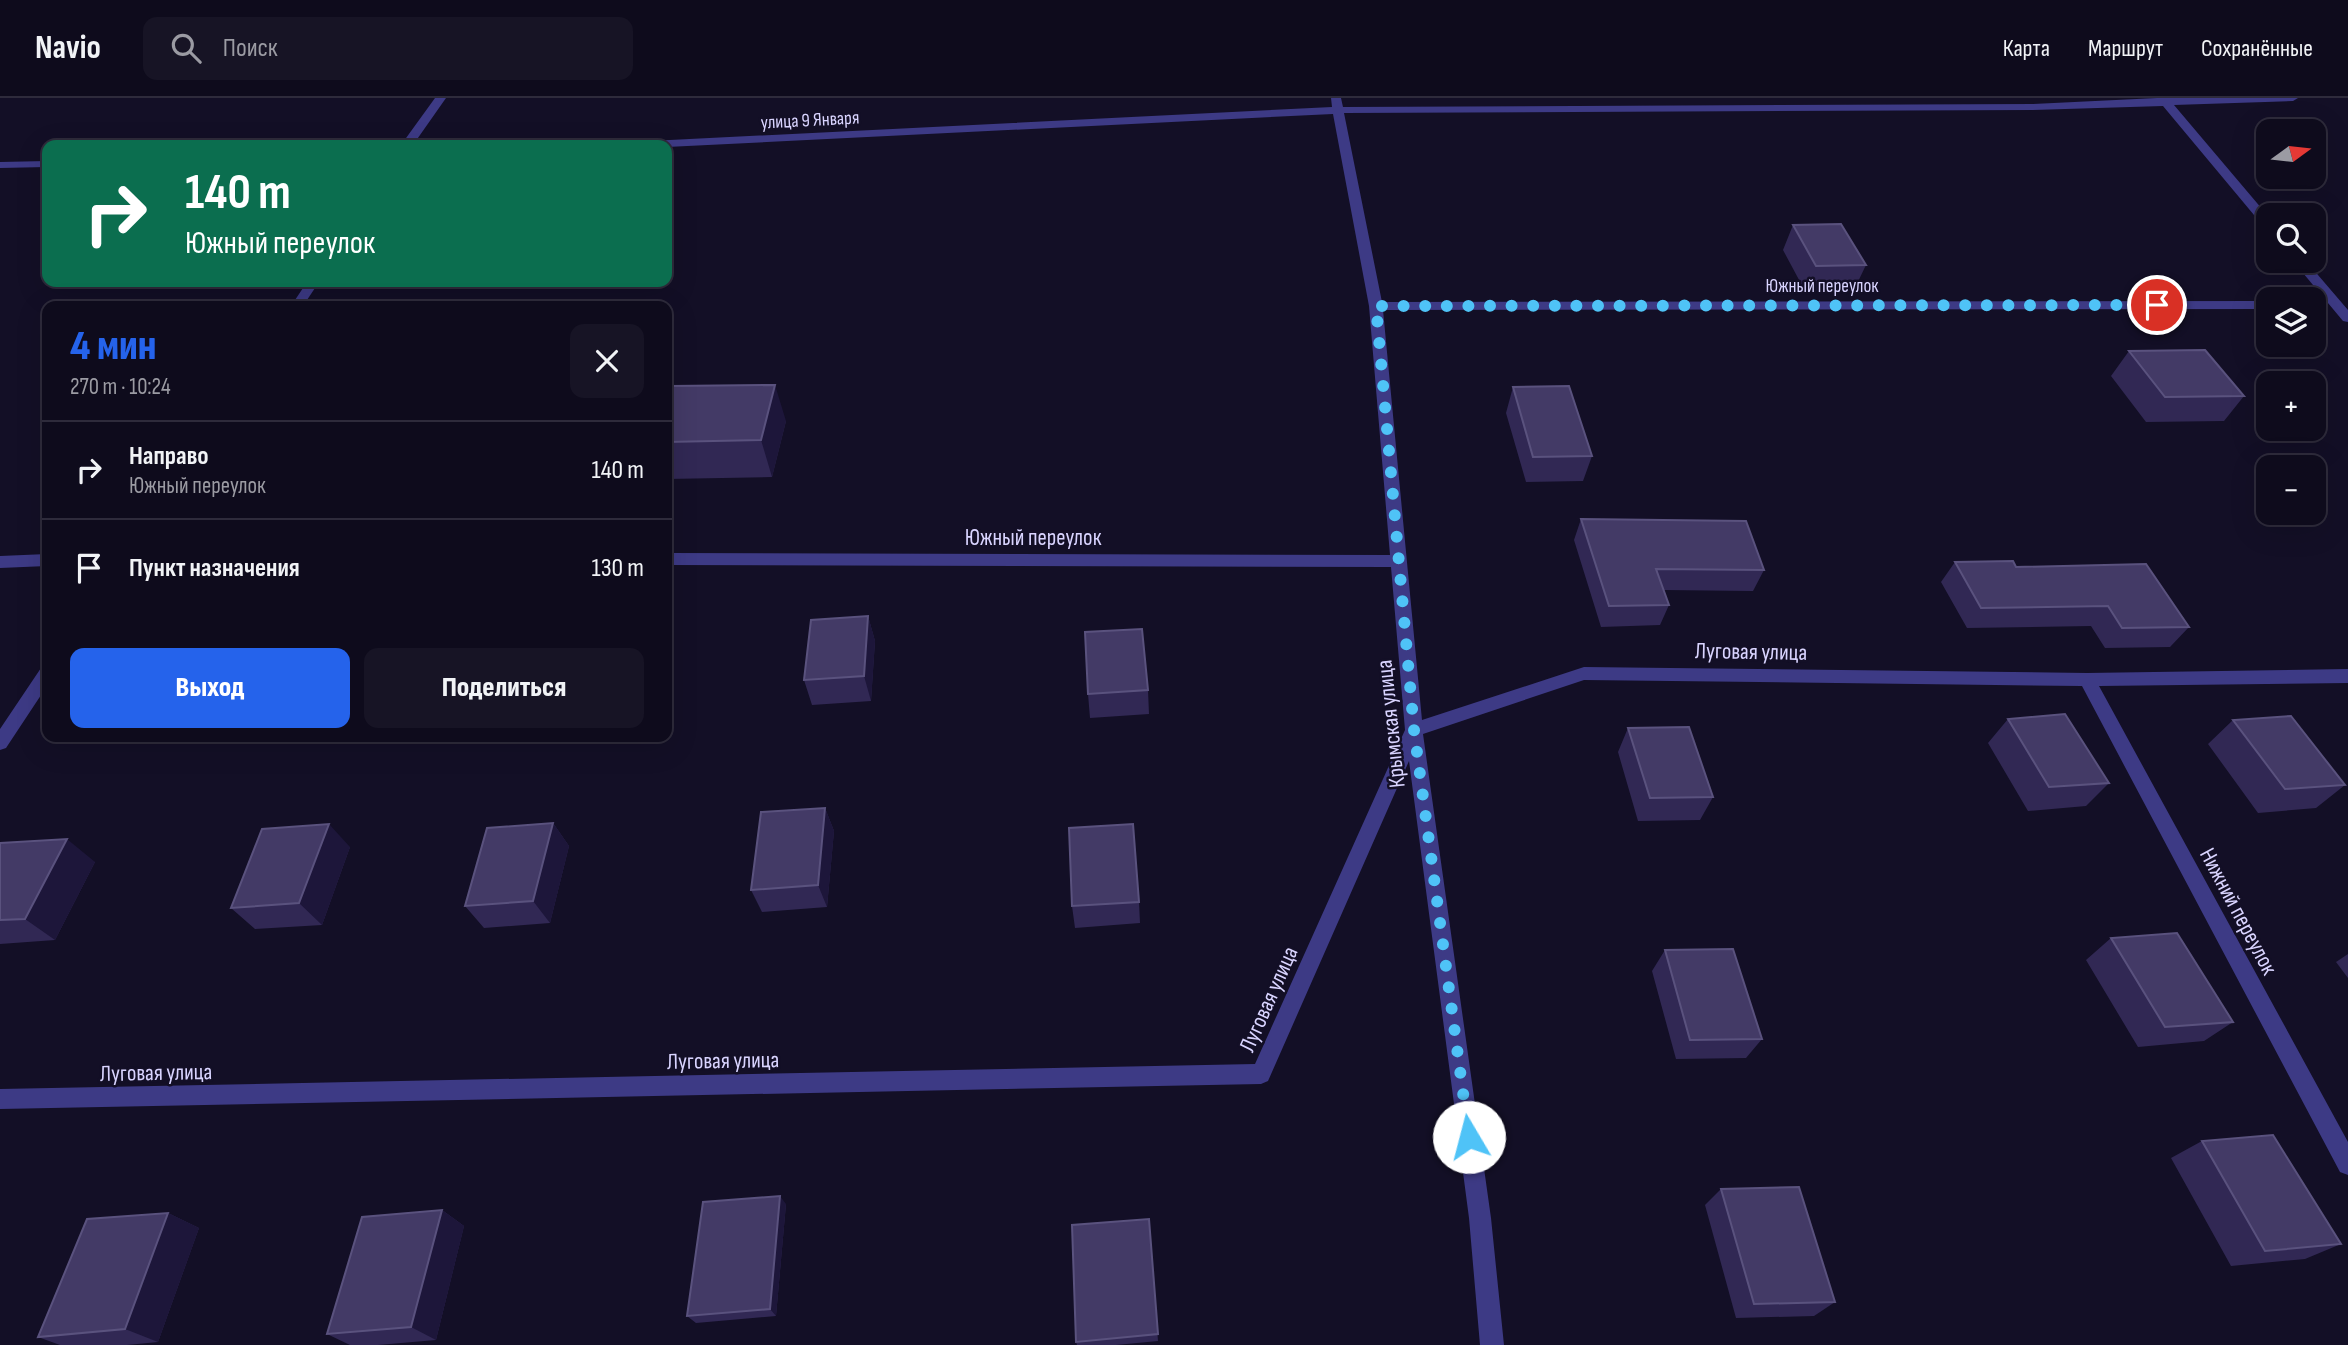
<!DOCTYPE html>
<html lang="ru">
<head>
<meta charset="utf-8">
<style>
	body { margin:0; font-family:"Sofia Sans Condensed",sans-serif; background:#171425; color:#f1f3f6; height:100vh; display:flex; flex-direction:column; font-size:26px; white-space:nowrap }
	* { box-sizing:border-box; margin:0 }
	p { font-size:23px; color:#9b9ba3 }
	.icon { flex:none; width:38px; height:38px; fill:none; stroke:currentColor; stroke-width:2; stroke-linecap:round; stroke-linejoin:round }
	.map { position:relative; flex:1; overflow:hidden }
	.details { position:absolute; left:42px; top:203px; width:630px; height:441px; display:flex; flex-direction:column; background:#0e0b1c; border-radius:14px; box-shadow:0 7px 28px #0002,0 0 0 2px #2e2b3b }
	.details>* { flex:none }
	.guide { position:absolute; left:42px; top:42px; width:630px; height:147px; border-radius:14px; box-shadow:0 7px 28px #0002,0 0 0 2px #2e2b3b; background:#0b6e4f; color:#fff; overflow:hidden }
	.needle { width:46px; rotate:75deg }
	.buttons { position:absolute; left:2256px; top:21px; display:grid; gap:14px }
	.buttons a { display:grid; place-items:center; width:70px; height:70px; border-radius:14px; background:#0e0b1c; box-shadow:0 7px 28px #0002,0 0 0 2px #2e2b3b; font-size:35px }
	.pin { position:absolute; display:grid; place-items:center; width:60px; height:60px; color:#fff; margin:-30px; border:4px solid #fff; border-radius:50%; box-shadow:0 2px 7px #0007 }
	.me { position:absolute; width:77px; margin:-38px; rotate:352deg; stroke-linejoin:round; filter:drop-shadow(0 0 5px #0008) }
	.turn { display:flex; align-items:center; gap:24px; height:147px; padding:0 28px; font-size:32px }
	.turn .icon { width:91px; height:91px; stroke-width:2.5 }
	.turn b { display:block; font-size:49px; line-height:60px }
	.round { display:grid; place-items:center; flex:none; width:74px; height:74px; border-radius:14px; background:#171425 }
	.head { display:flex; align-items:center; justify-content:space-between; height:119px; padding:0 28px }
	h1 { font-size:42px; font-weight:800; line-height:52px; color:#2563eb }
	.primary-button { display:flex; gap:14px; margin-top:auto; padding:14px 28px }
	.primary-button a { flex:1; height:80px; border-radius:14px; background:#2563eb; color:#fff; font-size:28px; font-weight:800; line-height:80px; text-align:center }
	.primary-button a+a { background:#171425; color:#f1f3f6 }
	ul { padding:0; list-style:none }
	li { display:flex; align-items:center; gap:21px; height:98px; padding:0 28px; border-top:2px solid #2e2b3b }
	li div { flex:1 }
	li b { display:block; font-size:26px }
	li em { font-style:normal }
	header { display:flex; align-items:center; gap:42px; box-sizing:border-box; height:98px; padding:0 35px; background:#0e0b1c; border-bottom:2px solid #2e2b3b }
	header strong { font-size:33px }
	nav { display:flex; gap:38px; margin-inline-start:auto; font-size:24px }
	.search { width:490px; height:63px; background:#171425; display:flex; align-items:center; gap:18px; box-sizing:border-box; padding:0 24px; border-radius:14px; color:#9b9ba3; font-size:26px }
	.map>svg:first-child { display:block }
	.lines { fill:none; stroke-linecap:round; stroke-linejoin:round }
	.minor { fill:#3d3a85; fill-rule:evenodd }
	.wall { fill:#312854 }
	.shaded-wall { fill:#1d163a }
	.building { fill:#433a66; stroke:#5a527e; stroke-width:2 }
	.route { stroke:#4fc3f7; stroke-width:12; stroke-dasharray:0 21.6 }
	.labels { text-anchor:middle; stroke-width:5; stroke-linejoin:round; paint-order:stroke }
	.far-street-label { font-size:19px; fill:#d9d4ff; stroke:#130f26 }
	.street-label { font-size:23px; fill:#d9d4ff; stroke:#130f26 }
</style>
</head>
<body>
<header>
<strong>Navio</strong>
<div class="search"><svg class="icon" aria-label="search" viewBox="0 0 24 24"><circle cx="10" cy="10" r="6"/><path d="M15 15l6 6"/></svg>Поиск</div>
<nav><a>Карта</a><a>Маршрут</a><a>Сохранённые</a></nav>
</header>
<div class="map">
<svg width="2348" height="1247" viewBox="0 0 2348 1247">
	<rect width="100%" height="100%" fill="#130f26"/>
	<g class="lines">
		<path class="minor" d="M435 0H446L413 47H401Z
			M1331 0H1341L1343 9 2033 6 2157 0H2298L2293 3 2174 7 2268 118V130L2264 129 2163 8 2033 12 1344 15 1382 204 2268 203V211L1383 212 1422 622 1584 569 2087 575 2348 571V585L2099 588 2348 1044V1077L2340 1074 2082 588 1584 582 1423 636 1491 1120 1504 1247H1480L1469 1120 1409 663 1268 983 1261 986 0 1011V991L1255 966 1405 632 1391 469 667 467V455L1390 457 1369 208 1333 16 667 49 624 47 630 44 1332 9Z
			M47 63V69L0 70V64Z
			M2293 163H2306L2348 212V224L2343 223Z
			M307 184H319L303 208H291Z
			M47 456V468L0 470V458Z
			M47 569V588L6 650 0 652V631L41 570Z"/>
	</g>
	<path class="wall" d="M1793 127 1866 167 1854 192 1805 193 1783 152Z
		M2129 253 2244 298 2224 323 2146 324 2111 278Z
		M1513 289 1592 358 1583 383 1526 384 1506 315Z
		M667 302 786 323 772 379 667 381Z
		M1581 421 1764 472 1753 493 1664 492 1669 507 1660 527 1601 529 1574 442Z
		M1955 464 2016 469 2189 529 2170 549 2105 550 2091 528 1967 530 1941 484Z
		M868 518 875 543 871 603 812 607 804 582Z
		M1148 592 1149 616 1090 620 1088 596Z
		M2008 621 2109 685 2086 708 2028 713 1988 645Z
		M2233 622 2345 687 2316 710 2258 715 2208 646Z
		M1628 630 1713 699 1700 722 1638 723 1618 654Z
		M825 710 834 733 827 809 762 814 751 792Z
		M553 725 569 748 550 825 484 830 465 808Z
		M0 745 95 764 55 842 0 846Z
		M350 749 322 827 255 831 231 810Z
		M1139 804 1140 825 1075 830 1072 808Z
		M2111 840 2233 924 2204 943 2138 949 2086 862Z
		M1665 852 1762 941 1746 960 1676 961 1652 873Z
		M2348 856V880L2336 864Z
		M2202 1043 2341 1146 2305 1161 2231 1168 2171 1060Z
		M1721 1091 1835 1204 1814 1218 1736 1220 1705 1107Z
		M786 1106 776 1218 696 1225 687 1218Z
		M442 1112 464 1128 436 1242 378 1247H350L327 1236Z
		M168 1115 199 1130 158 1244 127 1247H60L38 1239Z
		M1149 1121 1158 1243 1116 1247H1077L1076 1244Z"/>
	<path class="shaded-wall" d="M775 287 786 323 772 379 761 342Z
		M868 518 875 543 871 603 864 578Z
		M825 710 834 733 827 809 818 787Z
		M553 725 569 748 550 825 533 803Z
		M329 726 350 749 322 827 299 805Z
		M67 741 95 764 55 842 25 821Z
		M780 1098 786 1106 776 1218 770 1211Z
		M442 1112 464 1128 436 1242 411 1229Z
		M168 1115 199 1130 158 1244 125 1231Z"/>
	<path class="building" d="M1841 126 1866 167 1816 168 1793 127Z
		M2205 252 2244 298 2165 299 2129 253Z
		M775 287 761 342 667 344V302L671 288Z
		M1569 288 1592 358 1533 359 1513 289Z
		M1581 421 1746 423 1764 472 1656 471 1669 507 1609 508Z
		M2013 463 2016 469 2146 466 2189 529 2122 530 2108 508 1981 510 1955 464Z
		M868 518 864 578 804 582 811 522Z
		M1142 531 1148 592 1088 596 1085 534Z
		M2065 616 2109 685 2049 689 2008 621Z
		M2291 618 2345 687 2285 691 2233 622Z
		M1689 629 1713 699 1650 700 1628 630Z
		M825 710 818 787 751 792 761 714Z
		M553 725 533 803 465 808 487 730Z
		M329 726 299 805 231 810 262 731Z
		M1133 726 1139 804 1072 808 1069 730Z
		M67 741 25 821 0 822V745Z
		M2177 835 2233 924 2165 929 2111 840Z
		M1733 851 1762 941 1690 942 1665 852Z
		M2273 1037 2341 1146 2265 1153 2202 1043Z
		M1799 1089 1835 1204 1754 1206 1721 1091Z
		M780 1098 770 1211 687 1218 703 1104Z
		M442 1112 411 1229 327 1236 362 1119Z
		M168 1115 125 1231 38 1239 87 1121Z
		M1149 1121 1158 1236 1076 1244 1072 1127Z"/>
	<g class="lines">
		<path class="route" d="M1469 1039 1414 632 1376 208 2157 207"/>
	</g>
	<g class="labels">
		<g class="far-street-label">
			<text transform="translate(810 21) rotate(-3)" y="7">улица 9 Января</text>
			<text x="1822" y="194">Южный переулок</text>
		</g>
		<g class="street-label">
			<text x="1033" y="447">Южный переулок</text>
			<text transform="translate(1751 553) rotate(1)" y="8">Луговая улица</text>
			<text transform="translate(1390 626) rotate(-96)" y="8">Крымская улица</text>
			<text transform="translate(2239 813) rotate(62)" y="8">Нижний переулок</text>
			<text transform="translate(1268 901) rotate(-66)" y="8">Луговая улица</text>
			<text transform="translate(723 962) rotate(-1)" y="8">Луговая улица</text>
			<text transform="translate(156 974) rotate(-1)" y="8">Луговая улица</text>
		</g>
	</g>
</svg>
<div class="buttons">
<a><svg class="needle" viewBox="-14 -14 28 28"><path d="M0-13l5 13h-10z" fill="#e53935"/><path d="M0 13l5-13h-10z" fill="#9b9ba3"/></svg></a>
<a><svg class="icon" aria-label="search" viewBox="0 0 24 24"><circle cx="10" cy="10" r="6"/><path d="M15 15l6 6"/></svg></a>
<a><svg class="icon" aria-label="layers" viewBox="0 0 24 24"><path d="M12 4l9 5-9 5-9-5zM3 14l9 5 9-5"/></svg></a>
<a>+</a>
<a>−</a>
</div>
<div class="pin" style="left:2157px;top:207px;background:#d93025"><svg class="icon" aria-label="arrive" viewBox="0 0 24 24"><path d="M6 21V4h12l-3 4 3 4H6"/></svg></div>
<svg class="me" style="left:1469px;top:1039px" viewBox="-20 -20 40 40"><circle r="19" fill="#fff"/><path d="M0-13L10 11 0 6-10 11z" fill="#4fc3f7"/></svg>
<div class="guide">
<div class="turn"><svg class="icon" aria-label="right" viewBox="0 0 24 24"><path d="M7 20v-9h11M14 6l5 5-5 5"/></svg><div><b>140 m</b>Южный переулок</div></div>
</div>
<section class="details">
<div class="head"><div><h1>4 мин</h1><p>270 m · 10:24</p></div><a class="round"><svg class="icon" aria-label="close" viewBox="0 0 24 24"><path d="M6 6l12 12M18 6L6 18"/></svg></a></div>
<ul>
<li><svg class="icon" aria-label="right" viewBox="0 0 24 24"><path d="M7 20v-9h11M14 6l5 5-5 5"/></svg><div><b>Направо</b><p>Южный переулок</p></div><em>140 m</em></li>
<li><svg class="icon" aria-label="arrive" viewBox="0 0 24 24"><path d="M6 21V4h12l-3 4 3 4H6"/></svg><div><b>Пункт назначения</b></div><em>130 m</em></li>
</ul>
<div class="primary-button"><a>Выход</a><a>Поделиться</a></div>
</section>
</div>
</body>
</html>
